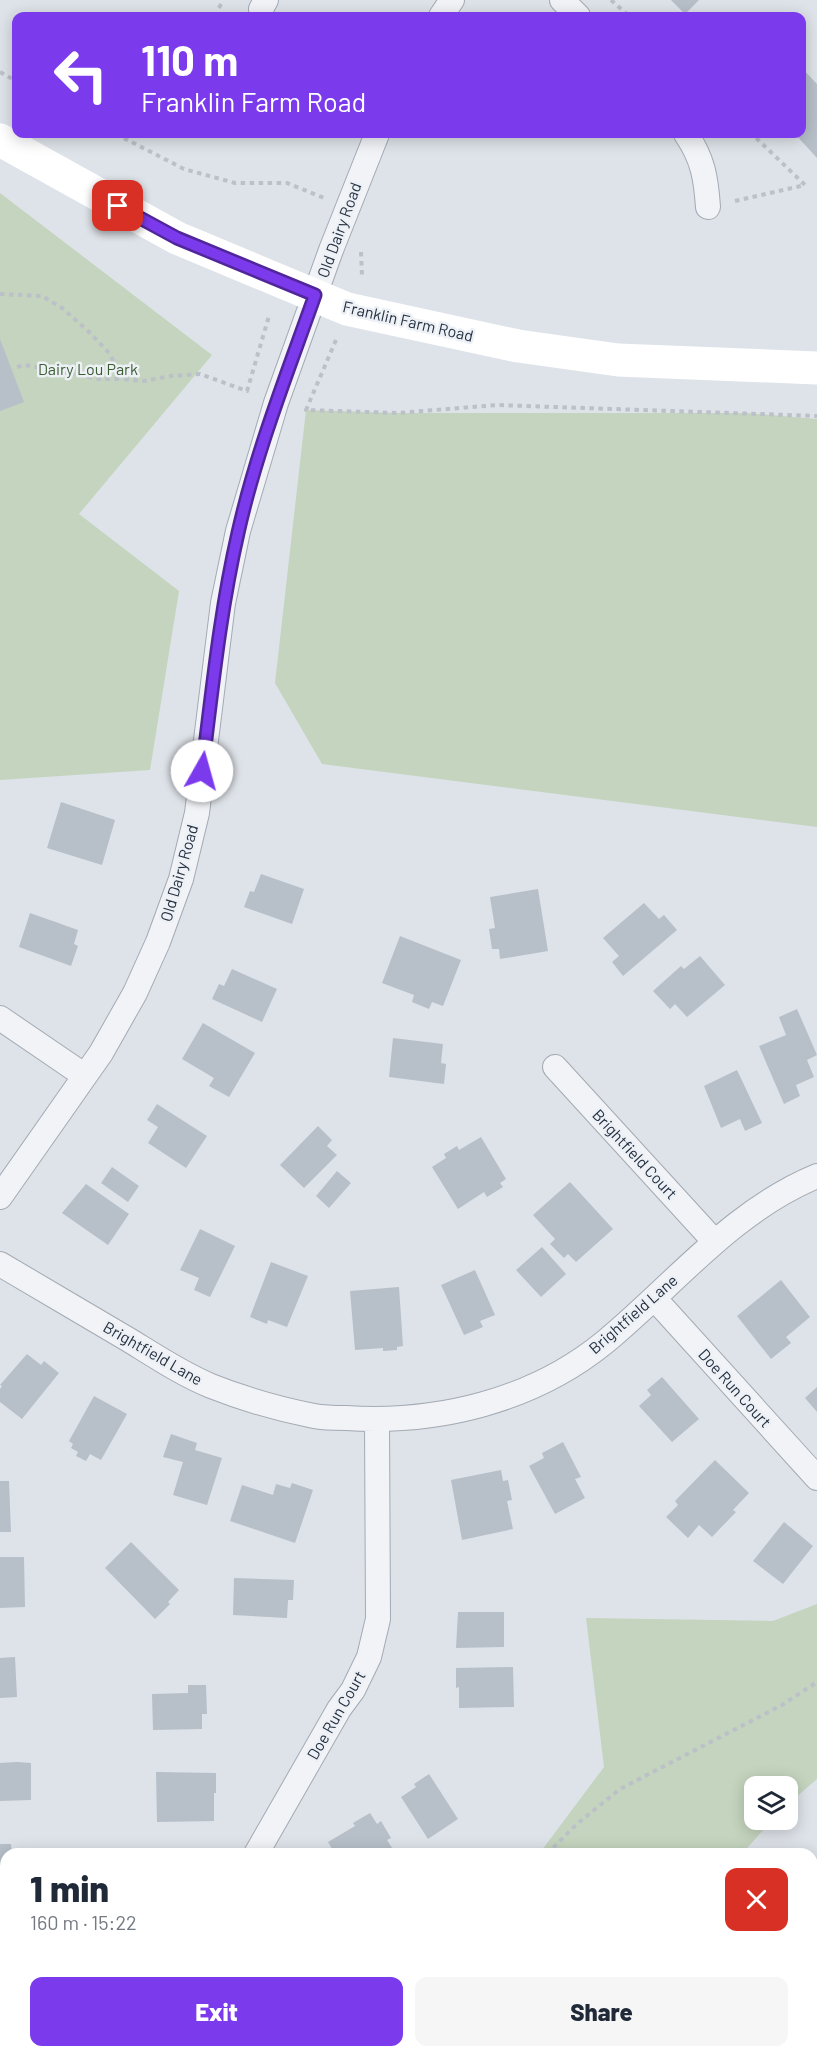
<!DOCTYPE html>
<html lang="en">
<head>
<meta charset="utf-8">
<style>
	body { margin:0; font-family:Barlow,sans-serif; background:#f6f6f7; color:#1f2937; height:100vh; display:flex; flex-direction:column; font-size:22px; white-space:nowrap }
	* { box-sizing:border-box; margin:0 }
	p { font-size:20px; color:#747a83 }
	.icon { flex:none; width:33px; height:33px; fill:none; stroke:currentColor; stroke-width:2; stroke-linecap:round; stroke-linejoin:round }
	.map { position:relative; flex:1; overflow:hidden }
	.sheet { position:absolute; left:0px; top:1848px; width:818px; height:210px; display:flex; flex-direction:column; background:#fff; border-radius:18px 18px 0 0; box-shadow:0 3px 15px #0003 }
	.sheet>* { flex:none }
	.hud { position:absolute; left:12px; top:12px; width:794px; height:126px; border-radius:12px; box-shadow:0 3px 15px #0003; background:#7c3aed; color:#fff; overflow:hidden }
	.controls { position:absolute; left:744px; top:1776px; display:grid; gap:12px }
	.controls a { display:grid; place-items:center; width:54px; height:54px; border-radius:12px; background:#fff; box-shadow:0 3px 15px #0003; font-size:30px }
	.pin { position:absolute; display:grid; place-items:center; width:51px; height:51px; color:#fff; margin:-26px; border-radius:12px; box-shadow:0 3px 9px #0006 }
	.me { position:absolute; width:66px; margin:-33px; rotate:7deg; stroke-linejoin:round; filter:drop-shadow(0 0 4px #0008) }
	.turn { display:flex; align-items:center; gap:21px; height:126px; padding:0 30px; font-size:27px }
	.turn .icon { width:78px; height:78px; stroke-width:2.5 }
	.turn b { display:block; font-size:42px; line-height:51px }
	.round { display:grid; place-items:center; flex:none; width:63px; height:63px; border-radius:12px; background:#f6f6f7 }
	.head { display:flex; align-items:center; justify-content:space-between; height:102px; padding:0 30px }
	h1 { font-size:36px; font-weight:800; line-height:45px }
	.action { display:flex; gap:12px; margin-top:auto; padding:12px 30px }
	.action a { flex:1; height:69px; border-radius:12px; background:#7c3aed; color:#fff; font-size:24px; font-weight:800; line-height:69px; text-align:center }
	.action a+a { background:#f6f6f7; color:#1f2937 }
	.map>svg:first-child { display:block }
	.green { fill:#c4d4be }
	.building { fill:#b7bfc9 }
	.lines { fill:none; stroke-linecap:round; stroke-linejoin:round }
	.minor-casing { stroke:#a3aab3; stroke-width:26 }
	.path { stroke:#bcc0c8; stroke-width:4; stroke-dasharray:4.5 4.5; stroke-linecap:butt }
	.minor { stroke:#f1f3f7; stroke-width:24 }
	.secondary { stroke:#fff; stroke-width:33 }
	.route-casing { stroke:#51269a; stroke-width:15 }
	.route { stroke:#7c3aed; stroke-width:10 }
	.labels { text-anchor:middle; stroke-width:5; stroke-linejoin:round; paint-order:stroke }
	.street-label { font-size:16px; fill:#253041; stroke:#edf1f6 }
	.park-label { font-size:16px; fill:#3b5e31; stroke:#edf1f6 }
</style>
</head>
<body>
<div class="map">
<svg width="817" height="2058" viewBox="0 0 817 2058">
	<rect width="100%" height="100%" fill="#dee3e9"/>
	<path class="green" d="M0 193 212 355 79 514 179 591 150 770 0 780Z
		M306 410 398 413H746L817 419V827L322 764 275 683Z
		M817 1604V1779L788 1804V1786H754V1820H772L742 1854H539L604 1767 586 1618 773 1621Z
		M411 2052H581L579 2058H412Z"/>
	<path class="building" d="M671 0H699L685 14Z
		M801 67 817 84V158L795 134H801Z
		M0 339 24 402 0 411Z
		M61 802 115 820 102 865 47 848Z
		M261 874 304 889 292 924 244 907 250 891 254 892Z
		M538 889 548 951 500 959 499 949H492L489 929 495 928 490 897Z
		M644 903 659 919 664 915 677 930 623 976 612 962 619 956 603 938Z
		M30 913 78 930 74 944 78 946 71 966 19 947Z
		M400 936 461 960 443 1006 432 1002 429 1009 412 1002 414 995 382 983Z
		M700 956 725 985 687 1017 675 1004 670 1009 653 991 681 966 684 969Z
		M232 969 277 989 262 1022 212 999 219 984 224 986Z
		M797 1009 817 1055 807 1060 814 1077 796 1085 800 1096 784 1104 759 1046 786 1035 779 1017Z
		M203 1023 255 1053 229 1097 209 1086 214 1078 182 1059Z
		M393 1038 443 1044 441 1063 446 1064 444 1084 389 1077Z
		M737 1070 762 1123 745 1131 740 1119 721 1128 704 1086Z
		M157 1104 207 1136 186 1168 148 1143 158 1127 147 1120Z
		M318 1126 332 1140 327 1146 337 1155 304 1188 280 1165Z
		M481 1137 506 1179 500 1183 503 1187 487 1197 484 1192 458 1209 432 1167 446 1158 444 1154 457 1146 459 1150Z
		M112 1167 139 1186 128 1202 101 1183Z
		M337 1171 351 1183 329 1208 316 1196Z
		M570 1182 613 1229 576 1262 568 1254 564 1258 550 1244 555 1239 533 1215Z
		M86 1184 129 1214 108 1245 62 1213Z
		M200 1229 235 1246 210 1297 194 1290 199 1278 180 1270Z
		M542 1247 566 1274 541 1297 516 1270Z
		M271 1262 308 1276 287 1327 268 1320 267 1324 250 1317Z
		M475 1270 495 1315 480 1321 483 1327 464 1335 441 1285Z
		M781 1280 810 1317 786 1337 791 1343 771 1359 737 1316Z
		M399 1287 403 1346 397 1347V1350L383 1351V1348L355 1350 350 1291Z
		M27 1354 41 1365 44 1361 59 1373 22 1419 0 1402V1389L2 1386 0 1385Z
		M662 1377 699 1419 672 1442 639 1406 651 1395 647 1390Z
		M817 1387V1412L805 1398Z
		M94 1396 127 1414 101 1460 90 1454 86 1461 76 1456 78 1452 71 1448 73 1444 69 1441Z
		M171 1434 197 1443 195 1450 222 1458 207 1505 173 1495 183 1462 163 1457Z
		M563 1442 581 1477 575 1479 585 1498 555 1514 529 1466 544 1458 542 1453Z
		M715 1460 749 1493 733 1510 736 1512 712 1537 699 1525 688 1538 666 1517 678 1505 675 1501Z
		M501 1470 503 1481 508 1480 512 1500 507 1501 513 1529 462 1540 451 1480Z
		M0 1481H9L11 1532H0Z
		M292 1483 313 1490 295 1543 230 1521 242 1485 273 1495 276 1484 290 1488Z
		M784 1522 813 1546 783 1584 753 1561Z
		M131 1542 179 1590 168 1602 170 1604 155 1619 105 1568Z
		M0 1557H24L25 1607 0 1608Z
		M234 1578 294 1580 293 1600H288L287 1618 233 1615Z
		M458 1612H504V1647L456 1648Z
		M15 1657 17 1697 0 1698V1658Z
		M513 1667 514 1707 459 1708V1687L456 1688V1668Z
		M188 1685H206L207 1714H202V1729L153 1730 152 1694 188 1693Z
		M17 1762 31 1763V1800L0 1801V1763Z
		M156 1772 216 1773V1793H214V1821L157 1822Z
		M429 1774 458 1819 428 1839 401 1797 416 1787 414 1784Z
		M370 1813 377 1824 381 1821 391 1838 387 1840 396 1854H335L328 1842 355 1826 353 1823Z
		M0 1844H11L12 1854H6V1882H0Z
		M812 1917 817 1921V1987L812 1982Z
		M0 1968 6 1972V2029L0 2026Z
		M199 2052H245L241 2058H208Z
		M288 2052H330V2058H288Z"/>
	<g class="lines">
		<defs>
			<path id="minor" d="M562 0 578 16
				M261 9 266 0
				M441 16 452 0
				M686 134C703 159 706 178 708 207
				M0 1018 85 1076
				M555 1067 715 1242
				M0 1197 101 1053 135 993 158 942 181 879 197 813 223 603 238 531 276 403 331 250 377 134
				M0 1264C43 1289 86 1315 129 1340 155 1356 182 1374 211 1386 244 1399 278 1409 314 1416 324 1418 335 1418 346 1418 437 1424 533 1401 605 1342 674 1285 732 1211 817 1176
				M654 1298 817 1478
				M256 1854 339 1709 353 1690 369 1657 378 1619 377 1420"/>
		</defs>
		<use href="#minor" class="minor-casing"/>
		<path class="path" d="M611 0 629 16
			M219 8 223 0
			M0 72 16 81
			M116 134 184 169 235 183H287L324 198
			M735 201 805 185 752 134
			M361 252 362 276
			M0 294 42 296 62 308 88 331 110 354 122 379 144 381 171 376 200 374 247 391 269 316
			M336 340 306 410 398 413 497 405 817 416
			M17 367 25 365 99 379H122
			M547 1854 578 1823 620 1789 782 1705 817 1682
			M464 2058 466 2052"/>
		<use href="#minor" class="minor"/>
		<path class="secondary" d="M0 140 177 238 347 309 518 346 618 360 817 368"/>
	</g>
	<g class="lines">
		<defs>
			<path id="route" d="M118 206 177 238 315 295C287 374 256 452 238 533 220 611 212 692 202 771"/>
		</defs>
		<use href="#route" class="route-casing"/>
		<use href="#route" class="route"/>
	</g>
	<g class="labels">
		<g class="street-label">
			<text transform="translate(339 230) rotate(-70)" y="6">Old Dairy Road</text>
			<text transform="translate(408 321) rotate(13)" y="6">Franklin Farm Road</text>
			<text transform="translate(179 873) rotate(-74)" y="6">Old Dairy Road</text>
			<text transform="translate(635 1154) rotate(47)" y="6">Brightfield Court</text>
			<text transform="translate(633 1314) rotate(-41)" y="6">Brightfield Lane</text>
			<text transform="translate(153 1353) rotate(30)" y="6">Brightfield Lane</text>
			<text transform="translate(735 1388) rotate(48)" y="6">Doe Run Court</text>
			<text transform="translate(336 1715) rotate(-60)" y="6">Doe Run Court</text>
		</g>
		<g class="park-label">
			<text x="88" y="375">Dairy Lou Park</text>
		</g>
	</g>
</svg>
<div class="controls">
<a><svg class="icon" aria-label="layers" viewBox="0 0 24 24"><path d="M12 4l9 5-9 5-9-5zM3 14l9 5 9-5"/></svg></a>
</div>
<div class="pin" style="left:118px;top:206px;background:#d93025"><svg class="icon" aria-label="arrive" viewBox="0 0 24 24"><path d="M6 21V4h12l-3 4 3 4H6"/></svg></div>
<svg class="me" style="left:202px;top:771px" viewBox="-20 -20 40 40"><circle r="19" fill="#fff"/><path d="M0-13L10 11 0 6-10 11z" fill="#7c3aed"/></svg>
<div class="hud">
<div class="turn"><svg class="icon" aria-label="left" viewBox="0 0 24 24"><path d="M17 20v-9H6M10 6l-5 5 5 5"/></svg><div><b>110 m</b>Franklin Farm Road</div></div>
</div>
<section class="sheet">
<div class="head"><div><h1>1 min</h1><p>160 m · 15:22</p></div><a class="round" style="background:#d93025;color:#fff"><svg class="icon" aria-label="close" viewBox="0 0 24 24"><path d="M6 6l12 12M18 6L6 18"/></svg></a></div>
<div class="action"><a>Exit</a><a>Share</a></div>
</section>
</div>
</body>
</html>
